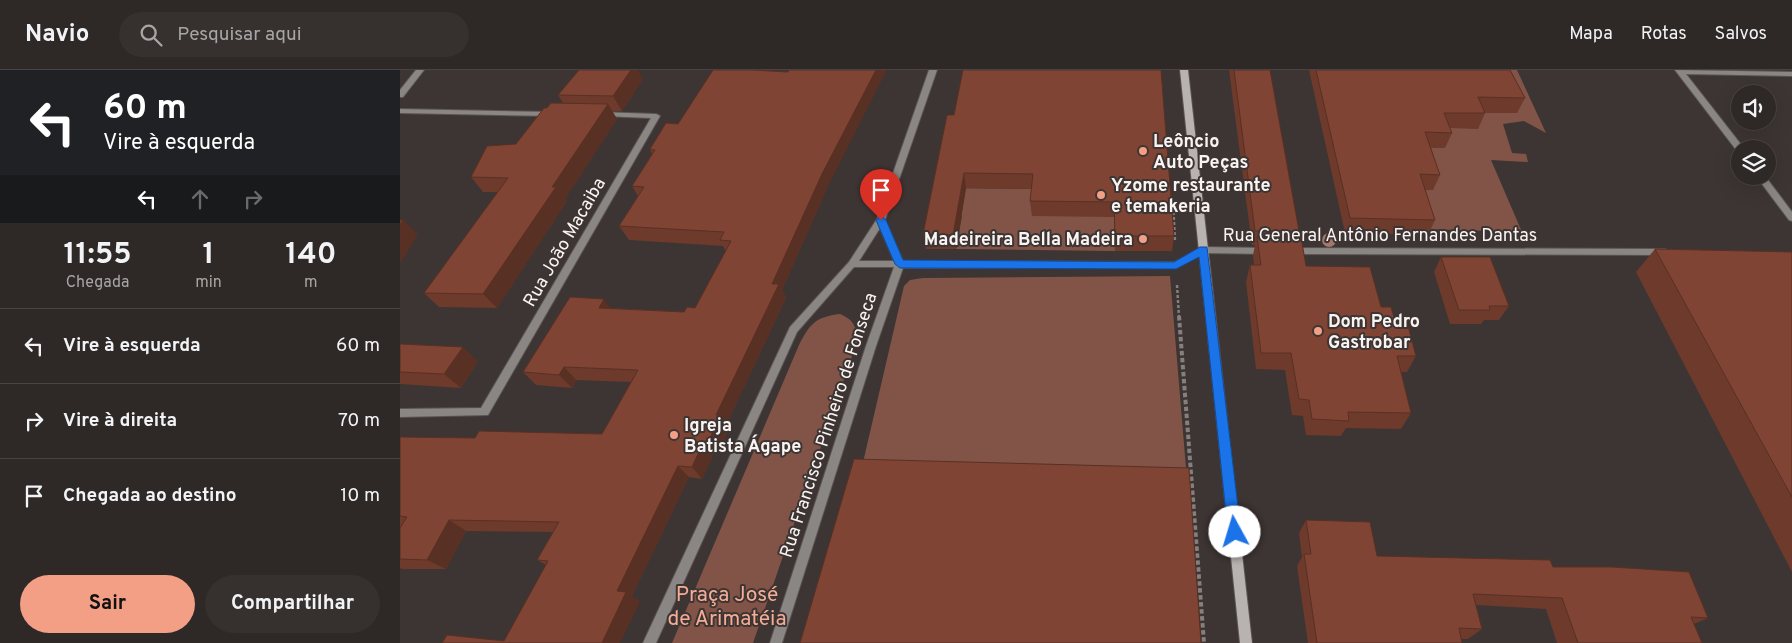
<!DOCTYPE html>
<html lang="pt">
<head>
<meta charset="utf-8">
<style>
	body { margin:0; font-family:Overpass,sans-serif; background:#36302e; color:#f1f3f6; height:100vh; display:flex; flex-direction:column; font-size:19px; white-space:nowrap }
	* { box-sizing:border-box; margin:0 }
	p { font-size:16px; color:#a7a6a7 }
	.icon { flex:none; width:28px; height:28px; fill:none; stroke:currentColor; stroke-width:2; stroke-linecap:round; stroke-linejoin:round }
	.map { position:relative; flex:1; overflow:hidden }
	.details { display:flex; flex-direction:column; background:#2e2826; width:400px }
	.details>* { flex:none }
	.guide { background:#202124; color:#fff; overflow:hidden }
	.controls { position:absolute; left:1331px; top:15px; display:grid; gap:10px }
	.controls a { display:grid; place-items:center; width:45px; height:45px; border-radius:50%; background:#2e2826; box-shadow:0 5px 20px #0002,0 0 0 1px #494443; font-size:25px }
	.pin { position:absolute; display:grid; place-items:center; width:42px; height:42px; color:#fff; margin:-51px -21px; border-radius:50% 50% 50% 0; rotate:-45deg; box-shadow:0 0 5px #0007 }
	.pin .icon { rotate:45deg }
	.me { position:absolute; width:55px; margin:-28px; rotate:354deg; stroke-linejoin:round; filter:drop-shadow(0 0 4px #0008) }
	.turn { display:flex; align-items:center; gap:18px; height:105px; padding:0 20px; font-size:22px }
	.turn .icon { width:65px; height:65px; stroke-width:2.5 }
	.turn b { display:block; font-size:35px; line-height:42px }
	.lanes { display:flex; align-items:center; height:48px; padding:0 20px; background:#0003; justify-content:center; gap:25px; direction:ltr }
	.lanes .off { opacity:.35 }
	.eta { display:flex; justify-content:space-evenly; align-items:center; height:85px; text-align:center }
	.eta b { font-size:30px; font-weight:700; line-height:35px }
	.cta { display:flex; gap:10px; margin-top:auto; padding:10px 20px }
	.cta a { flex:1; height:58px; border-radius:30px; background:#f39f86; color:#111; font-size:20px; font-weight:700; line-height:58px; text-align:center }
	.cta a+a { background:#36302e; color:#f1f3f6 }
	ul { padding:0; list-style:none }
	li { display:flex; align-items:center; gap:15px; height:75px; padding:0 20px; border-top:1px solid #494443 }
	li div { flex:1 }
	li b { display:block; font-size:19px }
	li em { font-style:normal }
	header { display:flex; align-items:center; gap:30px; box-sizing:border-box; height:70px; padding:0 25px; background:#2e2826; border-bottom:1px solid #494443 }
	header strong { font-size:24px }
	nav { display:flex; gap:28px; margin-inline-start:auto; font-size:18px }
	.search { width:350px; height:45px; background:#36302e; display:flex; align-items:center; gap:12px; box-sizing:border-box; padding:0 18px; border-radius:28px; color:#a7a6a7; font-size:19px }
	main { display:flex; flex:1; min-height:0 }
	.map>svg:first-child { display:block }
	.green { fill:#825447 }
	.lines { fill:none; stroke-linecap:round; stroke-linejoin:round }
	.street-casing { stroke:#5b5452; stroke-width:2 }
	.secondary-casing { stroke:#5b5452; stroke-width:2 }
	.path-far1 { stroke:#857f7d; stroke-width:2.5; stroke-dasharray:3 2; stroke-linecap:butt }
	.path { stroke:#857f7d; stroke-width:4; stroke-dasharray:4.5 2.5; stroke-linecap:butt }
	.street { fill:#8a8684; fill-rule:evenodd }
	.secondary { fill:#b8b2b0; fill-rule:evenodd }
	.tree { fill:#a3776a }
	.wall { fill:#6d3a2c }
	.shaded-wall { fill:#593024 }
	.building { fill:#7f4433; stroke:#593024 }
	.route { fill:#1a73e8; stroke:#114b97 }
	.poi-dot { fill:#f39f86; stroke:#3d3533; stroke-width:2 }
	.labels { text-anchor:middle; stroke-width:4; stroke-linejoin:round; paint-order:stroke }
	.poi-label { font-size:18px; font-weight:bold; fill:#f9f4f2; stroke:#3d3533; text-anchor:start }
	.street-label { font-size:18px; fill:#f9f4f2; stroke:#3d3533 }
	.near-park-label { font-size:21px; fill:#f6ad97; stroke:#3d3533 }
</style>
</head>
<body>
<header>
<strong>Navio</strong>
<div class="search"><svg class="icon" aria-label="search" viewBox="0 0 24 24"><circle cx="10" cy="10" r="6"/><path d="M15 15l6 6"/></svg>Pesquisar aqui</div>
<nav><a>Mapa</a><a>Rotas</a><a>Salvos</a></nav>
</header>
<main>
<section class="details">
<div class="guide">
<div class="turn"><svg class="icon" aria-label="left" viewBox="0 0 24 24"><path d="M17 20v-9H6M10 6l-5 5 5 5"/></svg><div><b>60 m</b>Vire à esquerda</div></div>
<div class="lanes"><svg class="icon" aria-label="left" viewBox="0 0 24 24"><path d="M17 20v-9H6M10 6l-5 5 5 5"/></svg><svg class="icon off" aria-label="ahead" viewBox="0 0 24 24"><path d="M12 20V5M6 11l6-6 6 6"/></svg><svg class="icon off" aria-label="right" viewBox="0 0 24 24"><path d="M7 20v-9h11M14 6l5 5-5 5"/></svg></div>
</div>
<div class="eta">
<div><b>11:55</b><p>Chegada</p></div>
<div><b>1</b><p>min</p></div>
<div><b>140</b><p>m</p></div>
</div>
<ul>
<li><svg class="icon" aria-label="left" viewBox="0 0 24 24"><path d="M17 20v-9H6M10 6l-5 5 5 5"/></svg><div><b>Vire à esquerda</b></div><em>60 m</em></li>
<li><svg class="icon" aria-label="right" viewBox="0 0 24 24"><path d="M7 20v-9h11M14 6l5 5-5 5"/></svg><div><b>Vire à direita</b></div><em>70 m</em></li>
<li><svg class="icon" aria-label="arrive" viewBox="0 0 24 24"><path d="M6 21V4h12l-3 4 3 4H6"/></svg><div><b>Chegada ao destino</b></div><em>10 m</em></li>
</ul>
<div class="cta"><a>Sair</a><a>Compartilhar</a></div>
</section>
<div class="map">
<svg width="1392" height="573" viewBox="0 0 1392 573">
	<rect width="100%" height="100%" fill="#3d3533"/>
	<path class="green" d="M1095 0H1117L1146 63 1124 51 1103 54 1112 83 1126 84 1128 92 1091 90 1122 162 1026 159 1013 119 1019 78H1045L1037 58Z
		M538 118 634 119 714 146 715 181 556 179 562 146Z
		M770 206 787 410 461 401 504 216 510 210 523 208Z
		M440 244C455 251 456 256 457 272L353 573H272L399 275C410 254 415 247 440 244Z"/>
	<g class="lines">
		<defs>
			<path id="street" d="M16 0H24L3 27H0V20Z
				M529 0H537L485 150 503 191 775 192 803 177 867 178 871 181 867 184 804 183 776 198H503L476 276 382 573H370L466 276 494 197H454L397 262 256 573H243L390 257 449 192 477 149ZM480 158 494 191H459Z
				M1275 0 1392 2V6L1286 4 1343 77 1344 79H1340V82L1337 81Z
				M0 39 152 42 156 44 152 46 0 43Z
				M199 42 256 44 260 46 88 345 0 347V339L81 338 251 48 202 46 198 44Z
				M1356 106H1365L1392 142V151L1389 150Z
				M892 178 1265 179 1270 182 1265 185 892 184 888 181Z"/>
			<path id="secondary" d="M780 0H788L852 573H840Z"/>
		</defs>
		<use href="#street" class="street-casing"/>
		<use href="#secondary" class="secondary-casing"/>
		<path class="path-far1" d="M773 132 775 171
			M777 215 779 247"/>
		<path class="path" d="M779 246 804 573"/>
		<use href="#street" class="street"/>
		<use href="#secondary" class="secondary"/>
	</g>
	<circle class="tree" cx="929" cy="170" r="7"/>
	<path class="wall" d="M563 0 774 166 772 181H715L714 147 632 146 630 131 632 119 566 118 556 179H526L523 164 554 45Z
		M829 0H870L899 161 897 167 906 196 981 237 995 251 1016 286 1007 302H1001L1011 343 1001 359 946 358 941 366 906 365 903 346 892 345 885 300 856 299 846 212 850 195H854L853 185 855 175H852Z
		M909 0H1110L1125 28 1117 43H1085L1078 59 1050 58 1052 63 1045 78H1031L1040 105 1033 120H1025L1035 150 1028 165 945 163Z
		M243 9 222 41H212L217 49 165 129 167 131 97 238 39 237 24 223 98 122H83L71 107 116 74 147 38 163 33 158 25Z
		M266 53 427 118 382 220 386 228 327 353 330 357 318 383H314L302 409 289 407 232 526 240 532 104 571 146 495 137 490 153 462 66 461 46 499H2L0 498V458L1 457H0V367L75 368 202 364 231 312 176 310 172 318 136 315 123 302 212 238 284 242 295 238 326 181 323 176 229 170 219 156 238 126 232 116 252 84 250 79Z
		M1255 179 1392 182V502L1236 202Z
		M1041 187 1109 236 1099 250H1084L1081 254H1050L1034 202Z
		M0 274 78 291 61 318 0 314Z
		M906 450 977 486 1153 497 1308 548 1294 554 1302 573H1157L1146 539 1076 535 1082 559 1068 569H1061L1062 573H908L897 496 902 487 899 463Z"/>
	<path class="shaded-wall" d="M231 0H238L243 9 222 41 213 26Z
		M476 0H487L427 118 382 220 386 228 327 353 330 357 318 383 308 372 316 345 372 214 422 104Z
		M208 34 217 49 165 129 167 131 97 238 83 224 152 117Z
		M564 103 566 118 556 179 553 165Z
		M3 150 18 164 0 194V155Z
		M204 229 215 243 199 238Z
		M63 277 78 291 61 318 44 304Z
		M164 297 176 310 172 318 159 305Z
		M304 371 314 383 302 409 292 397Z
		M278 396 289 407 232 526 240 532 220 573H202L217 521Z
		M49 450 66 461 46 499 27 490Z"/>
	<path class="building" d="M179 0H231L213 26 158 25Z
		M313 0H352L388 2 389 0H476L422 104 372 214H379L316 345H321L308 372 304 371 292 397 278 396 217 521 226 522 202 573H42L47 565 104 571 148 491 137 490 159 452 49 450 27 490 0 489V458L7 447 0 446V367L75 368 79 361 202 364 238 300 164 297 159 305 123 302 170 227 204 229 199 238 284 242 287 237 295 238 331 171 320 170 324 162 219 156 244 117 232 116 255 80 250 79 266 53 278 54Z
		M563 0H761L774 166H715L714 132 630 131 633 104 564 103 553 165 523 164 547 45H554Z
		M834 0H870L899 161H855Z
		M916 0H1110L1125 28 1078 27 1085 43H1044L1052 63 1025 62 1040 105 1020 104 1035 150 950 148Z
		M151 33 208 34 152 117H156L83 224 24 223 108 108 71 107 87 76 116 74 144 38H147Z
		M0 150H3L0 155Z
		M857 167H901L906 196 970 197 981 237H991L995 251 1007 252 1016 286H997L1011 343 948 342 949 351 912 349 909 330 899 329 891 283H861L850 195H861Z
		M1255 179 1392 182V427Z
		M1041 187H1090L1109 236H1089L1090 240H1059Z
		M0 274 63 277 44 304 0 302Z
		M454 389 789 398 801 573H400Z
		M906 450 970 452 977 486 1150 490 1153 497H1212L1289 502 1308 548 1291 547 1302 573H1178L1162 528 1073 524 1082 559 1059 558 1062 573H917L904 484H911Z"/>
	<path class="route" d="M481 146 486 150 503 190 774 192 800 177H807L841 462 839 467 835 469 830 467 828 462 799 187 776 199 500 198 495 194 476 150Z"/>
	<g class="poi-dot">
		<circle cx="743" cy="81" r="5"/>
		<circle cx="701" cy="125" r="5"/>
		<circle cx="743" cy="169" r="5"/>
		<circle cx="918" cy="261" r="5"/>
		<circle cx="274" cy="365" r="5"/>
	</g>
	<g class="labels">
		<g class="poi-label">
			<text x="753" y="77">Leôncio<tspan x="753" dy="21">Auto Peças</tspan></text>
			<text x="711" y="121">Yzome restaurante<tspan x="711" dy="21">e temakeria</tspan></text>
			<text x="733" y="175" text-anchor="end">Madeireira Bella Madeira</text>
			<text x="928" y="257">Dom Pedro<tspan x="928" dy="21">Gastrobar</tspan></text>
			<text x="284" y="361">Igreja<tspan x="284" dy="21">Batista Ágape</tspan></text>
		</g>
		<g class="street-label">
			<text x="980" y="171">Rua General Antônio Fernandes Dantas</text>
			<text transform="translate(164 172) rotate(-60)" y="6">Rua João Macaiba</text>
			<text transform="translate(428 355) rotate(-72)" y="6">Rua Francisco Pinheiro de Fonseca</text>
		</g>
		<g class="near-park-label">
			<text x="327" y="531">Praça José<tspan x="327" dy="24">de Arimatéia</tspan></text>
		</g>
	</g>
</svg>
<div class="controls">
<a><svg class="icon" aria-label="sound" viewBox="0 0 24 24"><path d="M4 9h4l5-4v14l-5-4H4zM17 9q2 3 0 6"/></svg></a>
<a><svg class="icon" aria-label="layers" viewBox="0 0 24 24"><path d="M12 4l9 5-9 5-9-5zM3 14l9 5 9-5"/></svg></a>
</div>
<div class="pin" style="left:481px;top:150px;background:#d93025"><svg class="icon" aria-label="arrive" viewBox="0 0 24 24"><path d="M6 21V4h12l-3 4 3 4H6"/></svg></div>
<svg class="me" style="left:835px;top:462px" viewBox="-20 -20 40 40"><circle r="19" fill="#fff"/><path d="M0-13L10 11 0 6-10 11z" fill="#1a73e8"/></svg>
</div>
</main>
</body>
</html>
